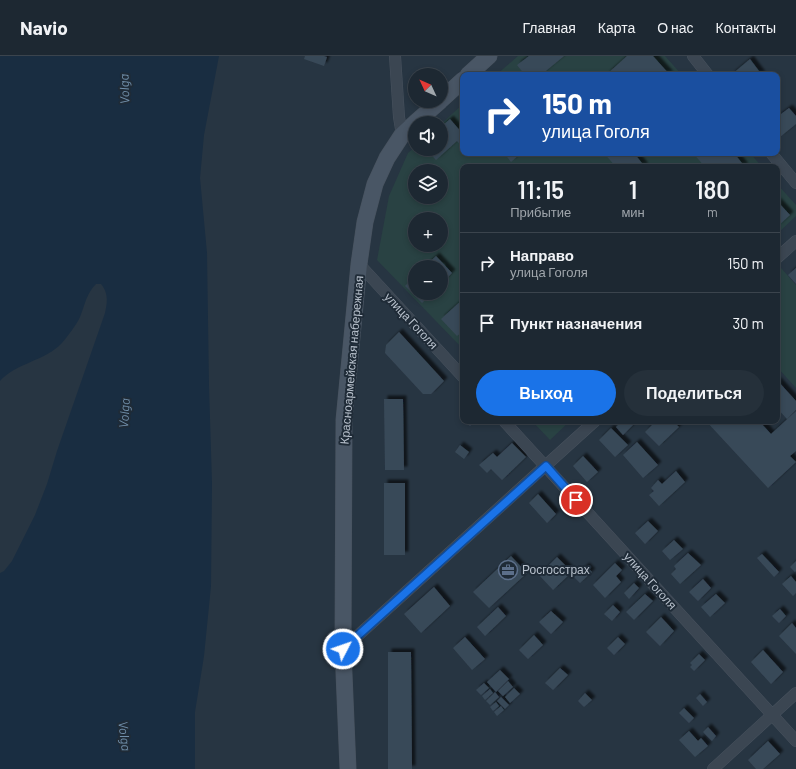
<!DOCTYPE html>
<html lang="ru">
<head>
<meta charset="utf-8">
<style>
	body { margin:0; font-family:Barlow,sans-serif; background:#25303a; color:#f1f3f6; height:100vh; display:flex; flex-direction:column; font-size:15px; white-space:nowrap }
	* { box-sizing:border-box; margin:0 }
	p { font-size:13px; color:#a0a6ac }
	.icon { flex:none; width:22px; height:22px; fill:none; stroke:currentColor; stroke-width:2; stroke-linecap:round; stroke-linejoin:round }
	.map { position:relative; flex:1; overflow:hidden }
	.panel { position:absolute; left:460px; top:108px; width:320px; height:260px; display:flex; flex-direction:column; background:#1d2832; border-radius:8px; box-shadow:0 2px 6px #0003,0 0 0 1px #3b444d }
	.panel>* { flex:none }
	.hud { position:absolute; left:460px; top:16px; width:320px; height:84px; border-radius:8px; box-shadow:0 2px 6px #0003,0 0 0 1px #3b444d; background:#1a4fa0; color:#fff; overflow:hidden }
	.needle { width:26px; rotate:314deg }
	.buttons { position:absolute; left:408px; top:12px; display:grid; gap:8px }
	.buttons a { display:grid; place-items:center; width:40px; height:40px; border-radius:50%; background:#1d2832; box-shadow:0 2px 6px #0003,0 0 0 1px #3b444d; font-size:20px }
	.pin { position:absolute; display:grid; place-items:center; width:34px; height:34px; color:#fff; margin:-17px; border:2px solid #fff; border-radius:50%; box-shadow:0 1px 4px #0007 }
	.me { position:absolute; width:44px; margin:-22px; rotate:49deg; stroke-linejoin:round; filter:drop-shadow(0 0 3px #0008) }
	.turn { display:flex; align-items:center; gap:14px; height:84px; padding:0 16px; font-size:18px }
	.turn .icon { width:52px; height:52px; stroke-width:2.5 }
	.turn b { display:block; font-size:28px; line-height:34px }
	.eta { display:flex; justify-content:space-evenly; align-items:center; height:68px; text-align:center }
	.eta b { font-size:24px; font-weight:600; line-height:28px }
	.cta { display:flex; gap:8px; margin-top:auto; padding:8px 16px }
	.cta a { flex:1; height:46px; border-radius:24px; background:#1a73e8; color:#fff; font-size:16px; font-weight:600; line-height:46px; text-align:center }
	.cta a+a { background:#25303a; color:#f1f3f6 }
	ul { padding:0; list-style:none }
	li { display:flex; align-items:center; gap:12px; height:60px; padding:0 16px; border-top:1px solid #3b444d }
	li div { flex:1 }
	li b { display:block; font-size:15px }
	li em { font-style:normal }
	header { display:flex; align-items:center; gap:24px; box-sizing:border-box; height:56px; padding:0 20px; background:#1d2832; border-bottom:1px solid #3b444d }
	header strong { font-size:19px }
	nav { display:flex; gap:22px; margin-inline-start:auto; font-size:14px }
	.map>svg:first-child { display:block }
	.green { fill:#294243; fill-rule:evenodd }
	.water { fill:#192d41 }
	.building { fill:#394958; filter:url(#shadow) }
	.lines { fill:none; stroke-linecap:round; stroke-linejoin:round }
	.street-casing { stroke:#48525e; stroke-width:12 }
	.secondary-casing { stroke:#48525e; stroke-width:17 }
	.street { stroke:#3b4652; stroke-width:11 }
	.secondary { stroke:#495665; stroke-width:16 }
	.route-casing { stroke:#114b97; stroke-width:10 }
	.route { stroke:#1a73e8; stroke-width:7 }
	.labels { text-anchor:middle; stroke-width:4; stroke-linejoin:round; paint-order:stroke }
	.street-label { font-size:12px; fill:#b8c1cc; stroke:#1f2b37 }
	.poi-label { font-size:12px; fill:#b8c1cc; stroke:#1f2b37; text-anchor:start }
	.water-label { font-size:13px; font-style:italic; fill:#718faa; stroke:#1f2b37 }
</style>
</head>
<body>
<header>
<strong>Navio</strong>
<nav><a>Главная</a><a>Карта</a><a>О нас</a><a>Контакты</a></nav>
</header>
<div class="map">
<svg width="796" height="713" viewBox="0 0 796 713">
	<defs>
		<filter id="shadow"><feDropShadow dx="3.5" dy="-3.5" stdDeviation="1" flood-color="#0009"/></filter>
	</defs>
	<rect width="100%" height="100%" fill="#273542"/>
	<path class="green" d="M518 0H665L682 19H496Z
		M463 48V97H750L762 111H463V293L377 204 389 140 408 97 415 91V93H441V68ZM415 115H441V141H415ZM415 163H441V189H415ZM415 211H441V237H415Z
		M777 128 796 149V160L777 178Z
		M781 212 796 229V332L777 311V216Z
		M532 365H570L550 384Z"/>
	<path class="water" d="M0 0H219L204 79 200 122 207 197 209 330 212 427 211 530 204 600 195 656V713H0V517L4 515 12 505 35 459 47 428 57 395 105 257C107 247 109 238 101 228H96C86 238 85 249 80 261 77 268 67 281 62 287 45 305 16 307 0 325Z"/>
	<path class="building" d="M305 0H324L327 1 324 10 304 3Z
		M529 0H564L541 19H525L517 9Z
		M627 0H653L670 19H606Z
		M750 3 762 19H731Z
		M789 52 796 60V68L780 81 777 77V61Z
		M450 63 463 78V92L457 85 436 104 426 93H441V71Z
		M504 97H521L511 106Z
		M604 97H634L645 111H616Z
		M693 97H734L745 111H705Z
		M777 145 790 159 777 171Z
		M436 200 452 217 441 228V211H424Z
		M796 212V228L788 219Z
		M415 220V237H432L422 247 405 230Z
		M463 243V275L457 280 441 263Z
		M399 276 444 325 431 338H423L385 297 386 289Z
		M777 324 796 345V354L787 363 777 352Z
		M384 343H403L404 414H385Z
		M796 355V395L790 400 796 406 768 432 706 365H759L771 378Z
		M465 365H475L470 370Z
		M622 365H637L623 379 616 371Z
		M656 365H673L679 371 659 390 645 376Z
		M611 372 628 389 615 401 599 384Z
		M637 386 658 409 643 422 623 399Z
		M512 387 526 401 502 424 491 413 487 417 479 409 493 397 497 401Z
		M460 389 469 396 464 403 455 396Z
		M583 400 598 416 587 426 573 410Z
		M676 415 685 426 659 450 649 439 654 435 651 432 658 424 662 428Z
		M384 427H405V499H384Z
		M538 438 556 458 547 467 529 447Z
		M648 465 658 475 645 488 635 477Z
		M674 484 683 493 670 504 662 495Z
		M688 497 701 509 680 528 671 518 676 513 674 510Z
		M762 498 779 516 774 521 757 502Z
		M511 500 527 517 489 552 473 536Z
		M557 501 572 516 553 534 539 519Z
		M796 505V515L795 516 790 511Z
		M615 507 622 514 616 520 621 526 605 542 593 529Z
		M586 510 592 516 580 527 574 521Z
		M791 520 796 526V537L793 540 782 528Z
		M703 523 711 532 698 545 689 536Z
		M634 527 639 532 629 543 624 537Z
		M434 531 450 550 421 577 404 558Z
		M645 538 653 545 634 564 626 556Z
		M716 538 725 547 710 561 701 551Z
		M613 549 620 556 612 565 604 558Z
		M498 551 506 560 485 580 477 571Z
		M780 553 786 560 779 567 772 560Z
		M551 555 563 566 551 578 539 566Z
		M661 561 674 575 660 590 646 576Z
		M792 567 796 572V598L779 580Z
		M534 579 543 589 528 603 519 594Z
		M465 581 485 603 472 614 453 592Z
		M618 581 625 588 614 599 607 592Z
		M763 594 783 616 771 628 751 606Z
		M388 596H411L412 713H388Z
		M699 598 705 604 694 615 690 611 692 609 690 607Z
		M560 612 568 619 553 634 545 627Z
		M500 614 509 623 496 636 487 626Z
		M508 625 513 631 503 640 498 635Z
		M484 627 489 632 481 639 476 634Z
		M514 632 520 638 510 647 505 641Z
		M490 633 493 637 485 644 482 640Z
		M495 636 499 641 490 649 486 645Z
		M585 637 592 644 584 651 578 645Z
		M700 638 707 646 703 650 696 642Z
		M501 641 509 649 505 653 497 645Z
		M496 646 499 650 493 655 490 651Z
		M501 650 504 654 497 660 494 656Z
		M684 652 694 662 689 667 679 657Z
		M708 671 716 680 712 685 703 676Z
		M689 675 698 685 701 682 708 690 695 701 679 684Z
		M768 685 780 698 763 713H756L748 704Z"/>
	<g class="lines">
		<defs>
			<path id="street" d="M395 0 399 61 402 79
				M693 0 708 19
				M771 97 796 127
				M777 202 796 185
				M359 208 463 321
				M504 365 796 685
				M343 593 595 365
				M713 713 796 637"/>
			<path id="secondary" d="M468 19 489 0
				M441 44 463 24
				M415 67 440 45
				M348 713 343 593 344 364 359 208 365 166 375 128 387 102 402 79 415 67"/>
		</defs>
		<use href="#street" class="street-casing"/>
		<use href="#secondary" class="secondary-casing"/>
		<use href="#street" class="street"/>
		<use href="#secondary" class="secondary"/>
	</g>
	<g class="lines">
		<defs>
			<path id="route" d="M343 593 546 410 576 444"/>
		</defs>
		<use href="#route" class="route-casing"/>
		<use href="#route" class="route"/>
	</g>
	<defs>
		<symbol id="office-ring" viewBox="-11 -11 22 22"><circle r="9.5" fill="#1f2b37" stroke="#5c6f8a" stroke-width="1.5"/><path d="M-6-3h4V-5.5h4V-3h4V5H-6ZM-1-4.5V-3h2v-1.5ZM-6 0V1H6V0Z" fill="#5c6f8a"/></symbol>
	</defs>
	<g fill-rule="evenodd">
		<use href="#office-ring" x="497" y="503" width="22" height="22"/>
	</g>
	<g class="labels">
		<g class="street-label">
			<text transform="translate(411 265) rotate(47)" y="4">улица Гоголя</text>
			<text transform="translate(352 304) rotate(-85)" y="4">Красноармейская набережная</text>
			<text transform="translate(650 525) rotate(48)" y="4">улица Гоголя</text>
		</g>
		<g class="poi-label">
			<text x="522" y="518">Росгосстрах</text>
		</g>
		<g class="water-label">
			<text transform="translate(124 33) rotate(-92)" y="5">Volga</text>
			<text transform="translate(124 357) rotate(-86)" y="5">Volga</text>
			<text transform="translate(125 680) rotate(83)" y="5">Volga</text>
		</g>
	</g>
</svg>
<div class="buttons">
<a><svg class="needle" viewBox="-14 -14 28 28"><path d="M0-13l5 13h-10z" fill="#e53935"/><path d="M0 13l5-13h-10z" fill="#a0a6ac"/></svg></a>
<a><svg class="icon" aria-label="sound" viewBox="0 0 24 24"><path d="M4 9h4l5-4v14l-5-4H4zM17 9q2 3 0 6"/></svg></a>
<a><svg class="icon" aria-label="layers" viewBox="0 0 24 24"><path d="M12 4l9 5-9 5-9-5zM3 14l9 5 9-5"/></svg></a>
<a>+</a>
<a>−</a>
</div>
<div class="pin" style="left:576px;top:444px;background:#d93025"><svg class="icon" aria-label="arrive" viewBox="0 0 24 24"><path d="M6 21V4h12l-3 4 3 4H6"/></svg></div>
<svg class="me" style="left:343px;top:593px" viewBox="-20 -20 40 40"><circle r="17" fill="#1a73e8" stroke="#fff" stroke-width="3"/><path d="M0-11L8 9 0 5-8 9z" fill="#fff"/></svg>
<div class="hud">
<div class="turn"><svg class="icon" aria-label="right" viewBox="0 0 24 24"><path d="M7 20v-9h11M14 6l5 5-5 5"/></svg><div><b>150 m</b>улица Гоголя</div></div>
</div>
<section class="panel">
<div class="eta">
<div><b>11:15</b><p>Прибытие</p></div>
<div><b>1</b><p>мин</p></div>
<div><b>180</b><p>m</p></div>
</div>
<ul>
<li><svg class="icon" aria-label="right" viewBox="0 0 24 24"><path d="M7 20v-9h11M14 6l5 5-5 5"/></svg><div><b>Направо</b><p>улица Гоголя</p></div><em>150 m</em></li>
<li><svg class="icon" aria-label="arrive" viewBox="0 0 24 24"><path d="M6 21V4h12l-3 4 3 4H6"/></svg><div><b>Пункт назначения</b></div><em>30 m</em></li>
</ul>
<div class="cta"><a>Выход</a><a>Поделиться</a></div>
</section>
</div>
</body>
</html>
